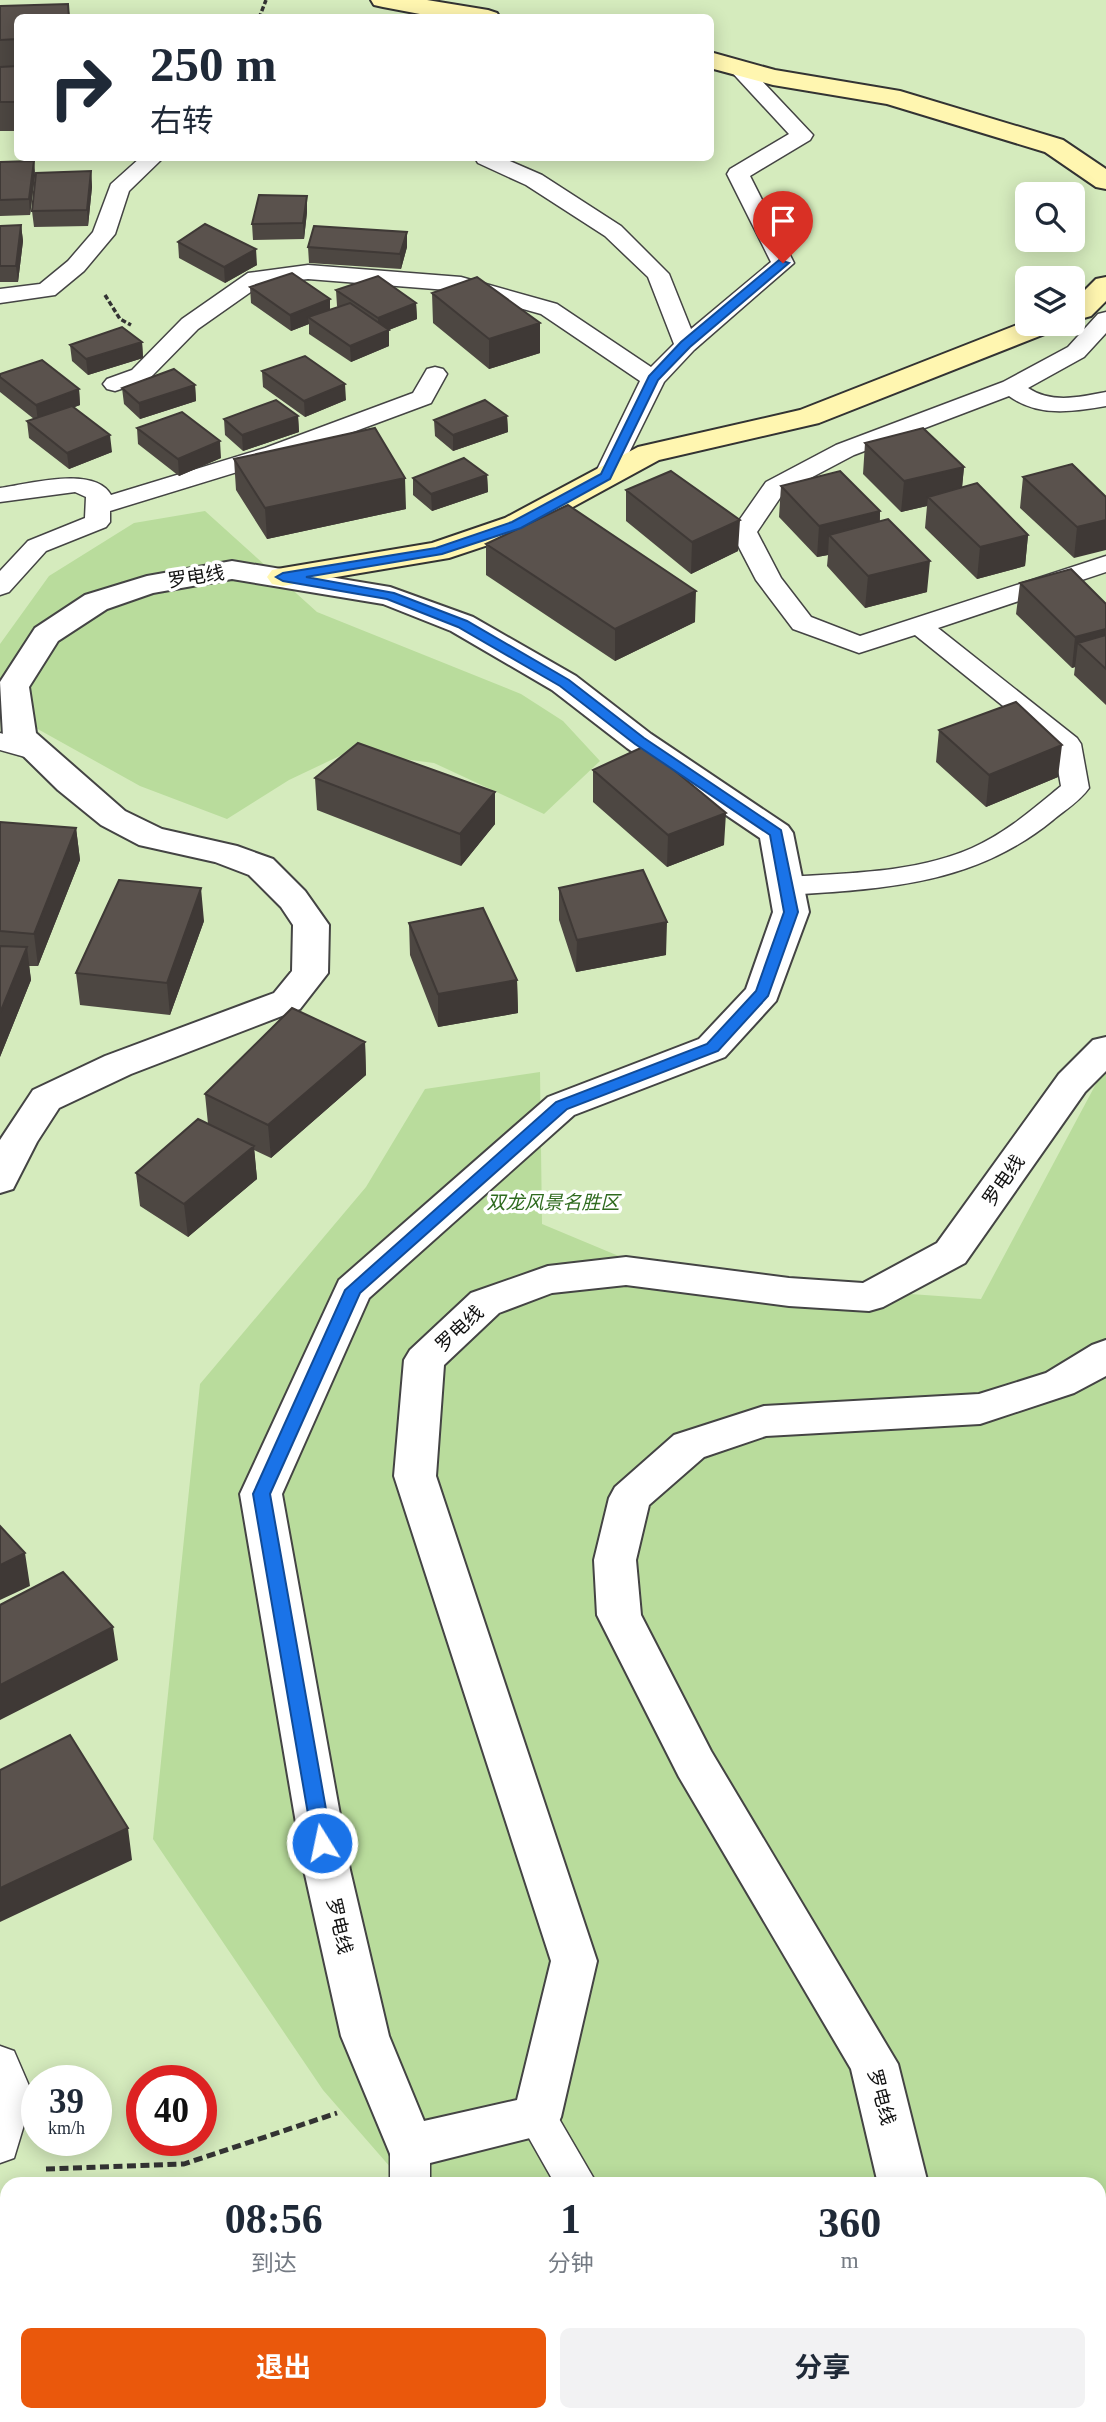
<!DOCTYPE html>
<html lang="zh">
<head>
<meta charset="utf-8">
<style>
	body { margin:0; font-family:"Times New Roman","Noto Sans SC",serif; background:#f2f2f3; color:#1f2937; height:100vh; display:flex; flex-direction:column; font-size:26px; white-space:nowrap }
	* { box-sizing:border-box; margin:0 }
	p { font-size:23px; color:#747a83 }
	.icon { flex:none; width:38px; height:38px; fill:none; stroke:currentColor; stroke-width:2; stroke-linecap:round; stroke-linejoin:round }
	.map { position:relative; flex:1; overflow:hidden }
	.details { position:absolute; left:0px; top:2177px; width:1106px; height:245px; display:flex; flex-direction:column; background:#fff; border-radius:21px 21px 0 0; box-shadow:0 4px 18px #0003 }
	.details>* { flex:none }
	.top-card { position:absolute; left:14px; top:14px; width:700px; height:147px; border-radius:10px; box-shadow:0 4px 18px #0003; background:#fff; color:#1f2937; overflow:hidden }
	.tools { position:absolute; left:1015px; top:182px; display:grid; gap:14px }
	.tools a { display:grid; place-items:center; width:70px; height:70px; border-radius:10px; background:#fff; box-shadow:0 4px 18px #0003; font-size:35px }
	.speed { position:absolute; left:21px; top:2065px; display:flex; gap:14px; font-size:35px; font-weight:700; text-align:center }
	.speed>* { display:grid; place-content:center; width:91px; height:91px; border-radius:50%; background:#fff; box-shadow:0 4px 18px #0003; line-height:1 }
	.speed small { font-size:18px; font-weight:400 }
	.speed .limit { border:10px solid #d22; background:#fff; color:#111 }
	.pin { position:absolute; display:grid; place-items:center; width:60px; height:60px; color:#fff; margin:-72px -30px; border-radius:50% 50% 50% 0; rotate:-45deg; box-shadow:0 0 7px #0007 }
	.pin .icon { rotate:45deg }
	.me { position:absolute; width:77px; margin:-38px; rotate:350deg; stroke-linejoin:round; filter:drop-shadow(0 0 5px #0008) }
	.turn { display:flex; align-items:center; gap:24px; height:147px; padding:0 21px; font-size:32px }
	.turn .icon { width:91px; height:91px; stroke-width:2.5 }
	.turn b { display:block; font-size:49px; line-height:60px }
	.eta { display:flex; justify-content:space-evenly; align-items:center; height:119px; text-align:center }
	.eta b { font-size:42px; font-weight:700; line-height:49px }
	.button { display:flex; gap:14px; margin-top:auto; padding:14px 21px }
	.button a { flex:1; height:80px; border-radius:10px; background:#ea580c; color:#fff; font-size:28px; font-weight:700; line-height:80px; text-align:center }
	.button a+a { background:#f2f2f3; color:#1f2937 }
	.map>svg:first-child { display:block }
	.green { fill:#d5ebbd; fill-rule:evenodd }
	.forest { fill:#b9dc9c }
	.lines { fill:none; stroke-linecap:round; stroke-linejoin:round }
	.service-casing { stroke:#444; stroke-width:3 }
	.tertiary-casing { stroke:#444; stroke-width:4 }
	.secondary-casing { stroke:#333; stroke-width:4 }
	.path-far1 { stroke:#333; stroke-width:3.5; stroke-dasharray:5 2.5; stroke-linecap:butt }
	.path { stroke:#333; stroke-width:5; stroke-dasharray:9 4.5; stroke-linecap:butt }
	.service { fill:#fff; fill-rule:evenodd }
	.tertiary { fill:#fff; fill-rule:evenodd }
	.secondary { fill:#fff6b0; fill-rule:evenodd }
	.wall { fill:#4d4742 }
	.shaded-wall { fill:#3f3936 }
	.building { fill:#5a524d; stroke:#3f3936; stroke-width:2 }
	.route { fill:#1a73e8; stroke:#114b97; stroke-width:2 }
	.labels { text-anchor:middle; stroke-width:7; stroke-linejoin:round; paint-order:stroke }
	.street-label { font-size:19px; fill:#111; stroke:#fff }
	.park-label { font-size:19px; font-style:italic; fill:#2f6b1f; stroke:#fff }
</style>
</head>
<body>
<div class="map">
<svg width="1106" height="2422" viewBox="0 0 1106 2422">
	<rect width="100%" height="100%" fill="#fffdf5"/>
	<path class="green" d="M0 0H1106V2422H0ZM18 18H710V158H18ZM1027 194H1073V240H1027ZM1027 278H1073V324H1027ZM37 2081H96V2140H37ZM142 2081H201V2140H142ZM7 2184H1099V2415H7Z"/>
	<path class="forest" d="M205 511 317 612 521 694 563 721 600 761 544 814 434 763 348 752 289 780 227 819 140 786 0 708V644L49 576 134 523Z
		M1106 1065V2422H611L605 2415H1099V2184H405L323 2090 153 1839 200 1384 366 1187 425 1089 540 1072 542 1224 669 1277 981 1299Z"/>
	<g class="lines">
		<defs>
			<path id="service" d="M738 61 745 63 813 135 810 140 750 176 794 263 694 350 664 382 615 481 606 483 597 481 594 476 640 381 541 314 460 291 308 279 262 284 198 329 148 380 115 391 107 389 103 384 107 379 132 370 182 319 248 273 308 265 461 277 557 304 651 367 674 344 648 277 605 236 526 185 478 163 475 158H503L542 175 621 226 669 274 691 329 771 262 727 174 730 169 789 134 727 67 731 63Z
				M140 158H163L129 191 115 234 84 271 55 295 0 303V289L40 284 68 261 93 232 111 184Z
				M1106 312V333L1084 357 1028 388C1052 404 1080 397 1106 392V406C1072 412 1038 417 1009 396L854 455 784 492 757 532 781 578 811 617 860 636 1106 556V572L938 628 1077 738 1081 744 1089 788C1080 801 1065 810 1053 820 974 885 884 889 786 895L776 892 772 886 776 880 786 877C848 873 915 873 972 848 1006 833 1033 809 1061 786L1054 747 915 635 859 653 793 629 756 580 731 532 766 482 836 445 1003 382 1068 347 1098 314Z
				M435 367 443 369 447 374 431 403 283 458 110 511V522L106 527 46 551 9 592 0 595V571L28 541 85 518 86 497 75 492 0 502V488C28 484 95 465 111 495L265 448 413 393 427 369Z
				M0 733 46 746 50 752 46 758 36 760 0 750Z
				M0 2046 14 2051 33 2095 14 2158 0 2163Z
				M537 2100 551 2105 597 2184H555L517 2117 523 2105Z
				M410 2128 424 2133 430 2146V2184H390V2146L396 2133Z
				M354 2415H397L394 2422H351Z
				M420 2415H464L467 2422H423Z
				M652 2415H694L693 2422H651Z"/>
			<path id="tertiary" d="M232 561 390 587 473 617 576 676 651 734 788 826 793 833 809 912 776 1001 725 1057 574 1115 369 1298 282 1494 350 1870 389 2036 424 2121 517 2100 551 1961 394 1476 404 1360 410 1350 471 1293 548 1266 626 1257 789 1278 863 1283 937 1243 1059 1074 1093 1040 1106 1037V1071L1085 1092 965 1263 883 1307 869 1311 789 1306 626 1285 552 1293 499 1313 444 1365 436 1476 597 1961 561 2117 554 2132 410 2168 393 2161 341 2036 304 1870 240 1494 339 1280 548 1097 699 1039 746 989 773 912 760 838 627 748 552 690 451 631 383 604 232 579 153 593 107 609 58 641 29 687 36 733 125 811 162 829 237 846 273 859 305 891 329 925 328 973 300 1009 131 1074 59 1108 37 1142 13 1189 0 1193V1140L33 1090 105 1056 274 993 292 971 293 925 281 907 249 875 215 862 139 845 101 825 58 790 3 736 0 682 35 628 85 595 147 576Z
				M1106 1340V1376L1074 1393 980 1424 766 1436 704 1457 649 1505 636 1560 641 1615 711 1751 898 2064 928 2184H878L851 2069 679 1777 597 1615 594 1560 609 1498 615 1487 674 1435 764 1406 979 1394 1046 1373 1092 1345Z
				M933 2415H985L987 2422H935Z"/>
			<path id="secondary" d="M371 0H427L488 10 497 13 500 18H441L383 7 374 5Z
				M710 52 775 70 900 91 1063 140 1106 169V189L1096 187 1045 152 887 104 773 85 710 68Z
				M1106 277V301L1091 316 1073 321V302L1096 279Z
				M1027 321V324H1059L1055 330 819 423 659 460 527 532 449 558 283 586 272 584 267 577 272 570 283 568 432 543 505 518 638 447 800 410Z"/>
		</defs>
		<use href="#service" class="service-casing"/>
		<use href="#tertiary" class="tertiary-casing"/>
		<use href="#secondary" class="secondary-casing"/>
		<path class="path-far1" d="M259 18 266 0
			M105 295 120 319 131 325"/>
		<path class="path" d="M46 2169 184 2164 337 2113"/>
		<use href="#service" class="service"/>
		<use href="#tertiary" class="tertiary"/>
		<use href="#secondary" class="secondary"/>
	</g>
	<path class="wall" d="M68 4 70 18H18V131H0V6Z
		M34 161 35 176 30 215 0 216V162Z
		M91 171 92 187 88 226 34 227 32 211Z
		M307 212 304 239 253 240 252 224Z
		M21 225 23 241 18 282H0V226Z
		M407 232V247L401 269 309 263 308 247Z
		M178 242 257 265 225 283 179 258Z
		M250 287 330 310 338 307 337 306 336 290 416 303 417 319 389 330V346L351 362 309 334V324L291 331 251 303Z
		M432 293 540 353 489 369 433 323Z
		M142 342 143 358 88 375 72 361 70 345Z
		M262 371 346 400 305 417 263 387Z
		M0 374 79 389 80 405 74 407 112 452 69 469 29 438 27 421 34 419 0 392Z
		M195 385 196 401 140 419 124 404 122 388Z
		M298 416 299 432 243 451 225 435 224 419Z
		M507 416 508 432 453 451 435 436 434 420Z
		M137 428 221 458 179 476 138 444Z
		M865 443 964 467 962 487 1028 535 1025 566 977 579 925 528 927 506 901 512 863 474Z
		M234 459 406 509 267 539 236 490Z
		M487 475 488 492 432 511 413 495V478Z
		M1023 477 1106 497 1074 558 1020 508Z
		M781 486 880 511V521L927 592 865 608 827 566 828 555 817 557 779 517Z
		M626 490 738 551 691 574 626 521Z
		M486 544 695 622 615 661 486 575Z
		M1020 583 1106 604V705L1074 675 1075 667 1072 668 1016 614Z
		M939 730 1058 777 986 807 936 762Z
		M593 770 724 845 667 867 593 802Z
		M315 778 495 792V824L461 866 317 810Z
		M0 822 76 828 80 860 38 966H29L31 980 0 1057Z
		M559 888 666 955 576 972 559 920Z
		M204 921 170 1015 80 1005 76 973Z
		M409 923 517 980 518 1013 438 1027 410 955Z
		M365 1042 366 1075 271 1158 254 1150 257 1179 188 1237 140 1206 136 1173 208 1124 205 1094Z"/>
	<path class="shaded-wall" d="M34 161 35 176 30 215 29 199Z
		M91 171 92 187 88 226 87 210Z
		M307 196V212L304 239 303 223Z
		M21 225 23 241 18 282 16 266Z
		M407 232V247L401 269 400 254Z
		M256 249 257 265 225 283 224 267Z
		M330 299V315L308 317 309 324 291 331 290 315Z
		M416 303 417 319 378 334V318Z
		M540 323V353L489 369V339Z
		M389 330V346L351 362 350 346Z
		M142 342 143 358 88 375 86 359Z
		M345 384 346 400 305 417 304 401Z
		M195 385 196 401 140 419 139 403Z
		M79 389 80 405 38 422 36 405Z
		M298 416 299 432 243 451 242 435Z
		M507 416 508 432 453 451V435Z
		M110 435 112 452 69 469 67 453Z
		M220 441 221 458 179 476 178 459Z
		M964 467 961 498 928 497 927 506 901 512 904 481Z
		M487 475 488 492 432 511 431 494Z
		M405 478 406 509 267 539 265 508Z
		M880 511 878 542 829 535 828 555 817 557 819 526Z
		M740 520 738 551 691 574 692 542Z
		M1106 520V550L1074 558 1077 527Z
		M1028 535 1025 566 977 579 980 547Z
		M930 561 927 592 865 608 868 576Z
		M696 591 695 622 615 661V629Z
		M1106 629V659L1078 643 1075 667 1072 668 1075 637Z
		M1062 745 1058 777 986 807 989 775Z
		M495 792V824L461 866 460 834Z
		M726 813 724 845 667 867 668 835Z
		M76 828 80 860 38 966 34 934Z
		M201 888 204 921 170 1015 167 983Z
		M667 922 666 955 576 972 577 940Z
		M27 947 31 980 0 1057V1013Z
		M517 980 518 1013 438 1027V994Z
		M365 1042 366 1075 271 1158 268 1125Z
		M254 1146 257 1179 188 1237 184 1204Z
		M25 1553 30 1586 0 1600V1565Z
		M113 1627 118 1660 0 1720V1685Z
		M128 1828 132 1860 0 1922V1888Z"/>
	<path class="building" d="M68 4 69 18H18V39L0 40V6Z
		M18 66V102H0V67Z
		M34 161 29 199 0 200V162Z
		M91 171 87 210 32 211 36 173Z
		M259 195 307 196 303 223 252 224Z
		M205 224 256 249 224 267 178 242Z
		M21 225 16 266H0V226Z
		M314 226 407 232 400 254 308 247Z
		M292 273 330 299 290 315 250 287Z
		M378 276 416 303 378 318 336 290Z
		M477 277 540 323 489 339 432 293Z
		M350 303 389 330 350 346 308 317Z
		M122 327 142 342 86 359 70 345Z
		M305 356 345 384 304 401 262 371Z
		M42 360 79 389 36 405 0 377V374Z
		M174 369 195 385 139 403 122 388Z
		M276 400 298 416 242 435 224 419Z
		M485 400 507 416 453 435 434 420Z
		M72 406 110 435 67 453 27 421Z
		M182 412 220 441 178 459 137 428Z
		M375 428 405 478 265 508 234 459Z
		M923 428 964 467 904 481 865 443Z
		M464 458 487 475 431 494 413 478Z
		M1072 464 1106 497V520L1077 527 1023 477Z
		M671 471 740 520 692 542 626 490Z
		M840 471 880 511 819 526 781 486Z
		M977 483 1028 535 980 547 928 497Z
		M568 505 696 591 615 629 486 544Z
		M888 519 930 561 868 576 829 535Z
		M1071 569 1106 604V629L1075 637 1020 583Z
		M1106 635V669L1078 643Z
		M1016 702 1062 745 989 775 939 730Z
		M358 743 495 792 460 834 315 778Z
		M645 746 726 813 668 835 593 770Z
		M0 822 76 828 34 934 0 931Z
		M643 870 667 922 577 940 559 888Z
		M119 880 201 888 167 983 76 973Z
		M483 908 517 980 438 994 409 923Z
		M0 946 27 947 0 1013Z
		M292 1008 365 1042 268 1125 205 1094Z
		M198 1119 254 1146 184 1204 136 1173Z
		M0 1526 25 1553 0 1565Z
		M63 1572 113 1627 0 1685V1605Z
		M70 1735 128 1828 0 1888V1770Z"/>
	<path class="route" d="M779 260 789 263 690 347 658 380 610 479 521 528 442 554 306 577 394 593 467 621 569 680 644 738 781 830 798 912 768 996 718 1051 567 1109 360 1293 270 1494 332 1843 329 1849 322 1851 316 1849 313 1843 253 1494 345 1290 556 1102 707 1044 756 991 784 912 770 835 635 744 560 686 458 627 387 599 283 581 276 577 283 573 436 548 512 522 601 474 649 376 681 342Z"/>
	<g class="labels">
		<g class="street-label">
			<text transform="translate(196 576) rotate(-9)" y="7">罗电线</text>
			<text transform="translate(1003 1180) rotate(-55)" y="7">罗电线</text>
			<text transform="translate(459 1328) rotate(-43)" y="7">罗电线</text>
			<text transform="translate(340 1926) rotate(77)" y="7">罗电线</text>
			<text transform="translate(882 2097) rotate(75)" y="7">罗电线</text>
		</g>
		<g class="park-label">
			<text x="553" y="1209">双龙风景名胜区</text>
		</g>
	</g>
</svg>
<div class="tools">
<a><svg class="icon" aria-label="search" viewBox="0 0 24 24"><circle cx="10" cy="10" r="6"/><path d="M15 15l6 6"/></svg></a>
<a><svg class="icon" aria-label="layers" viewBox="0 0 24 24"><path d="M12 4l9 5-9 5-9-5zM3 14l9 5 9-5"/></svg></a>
</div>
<div class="speed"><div>39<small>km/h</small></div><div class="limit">40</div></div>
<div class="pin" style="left:783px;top:263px;background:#d93025"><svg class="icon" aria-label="arrive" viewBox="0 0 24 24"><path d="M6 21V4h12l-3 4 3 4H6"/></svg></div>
<svg class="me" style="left:322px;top:1843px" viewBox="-20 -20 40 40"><circle r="17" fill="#1a73e8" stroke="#fff" stroke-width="3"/><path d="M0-11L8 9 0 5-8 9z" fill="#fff"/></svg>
<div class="top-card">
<div class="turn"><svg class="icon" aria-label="right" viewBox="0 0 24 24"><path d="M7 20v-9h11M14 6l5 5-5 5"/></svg><div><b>250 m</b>右转</div></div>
</div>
<section class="details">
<div class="eta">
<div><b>08:56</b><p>到达</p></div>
<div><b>1</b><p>分钟</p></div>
<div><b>360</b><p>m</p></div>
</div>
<div class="button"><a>退出</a><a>分享</a></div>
</section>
</div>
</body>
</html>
